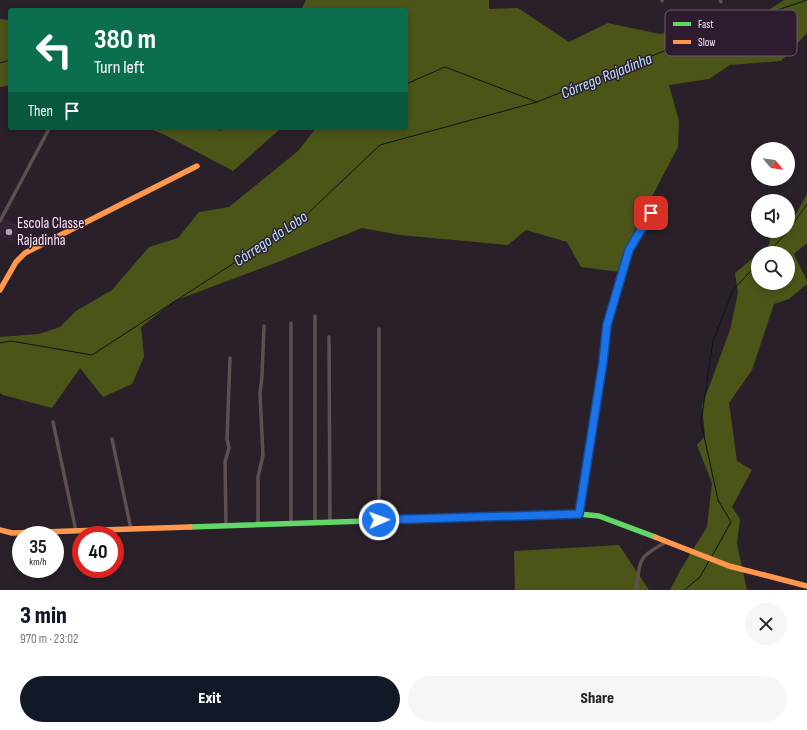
<!DOCTYPE html>
<html lang="en">
<head>
<meta charset="utf-8">
<style>
	body { margin:0; font-family:"Sofia Sans Condensed",sans-serif; background:#f6f6f6; color:#222; height:100vh; display:flex; flex-direction:column; font-size:15px; white-space:nowrap }
	* { box-sizing:border-box; margin:0 }
	p { font-size:13px; color:#767676 }
	.icon { flex:none; width:22px; height:22px; fill:none; stroke:currentColor; stroke-width:2; stroke-linecap:round; stroke-linejoin:round }
	.map { position:relative; height:590px; overflow:hidden }
	.sheet { display:flex; flex-direction:column; background:#fff; flex:1 }
	.sheet>* { flex:none }
	.hud { position:absolute; left:8px; top:8px; width:400px; height:122px; border-radius:4px; box-shadow:0 2px 6px #0003; background:#0b6e4f; color:#fff; overflow:hidden }
	.needle { width:26px; rotate:119deg }
	.tools { position:absolute; left:751px; top:142px; display:grid; gap:8px }
	.tools a { display:grid; place-items:center; width:44px; height:44px; border-radius:50%; background:#fff; box-shadow:0 2px 6px #0003; font-size:20px }
	.speed { position:absolute; left:12px; top:526px; display:flex; gap:8px; font-size:20px; font-weight:700; text-align:center }
	.speed>* { display:grid; place-content:center; width:52px; height:52px; border-radius:50%; background:#fff; box-shadow:0 2px 6px #0003; line-height:1 }
	.speed small { font-size:10px; font-weight:400 }
	.speed .limit { border:6px solid #d22; background:#fff; color:#111 }
	.pin { position:absolute; display:grid; place-items:center; width:34px; height:34px; color:#fff; margin:-17px; border-radius:8px; box-shadow:0 2px 6px #0006 }
	.me { position:absolute; width:44px; margin:-22px; rotate:88deg; stroke-linejoin:round; filter:drop-shadow(0 0 3px #0008) }
	.turn { display:flex; align-items:center; gap:14px; height:84px; padding:0 20px; font-size:18px }
	.turn .icon { width:52px; height:52px; stroke-width:2.5 }
	.turn b { display:block; font-size:28px; line-height:34px }
	.then { display:flex; align-items:center; height:38px; padding:0 20px; background:#0003; gap:8px; font-size:15px }
	.round { display:grid; place-items:center; flex:none; width:42px; height:42px; border-radius:21px; background:#f6f6f6 }
	.head { display:flex; align-items:center; justify-content:space-between; height:68px; padding:0 20px }
	h1 { font-size:24px; font-weight:800; line-height:30px; color:#111827 }
	.action { display:flex; gap:8px; margin-top:auto; padding:8px 20px }
	.action a { flex:1; height:46px; border-radius:24px; background:#111827; color:#fff; font-size:16px; font-weight:800; line-height:46px; text-align:center }
	.action a+a { background:#f6f6f6; color:#222 }
	.map>svg:first-child { display:block }
	.built { fill:#372137 }
	.forest { fill:#4b5518 }
	.lines { fill:none; stroke-linecap:round; stroke-linejoin:round }
	.stream { stroke:#09171b; stroke-width:1 }
	.street { stroke:#5d504f; stroke-width:3.5 }
	.fast { stroke:#63d668; stroke-width:5.5 }
	.slow { stroke:#ff974d; stroke-width:5.5 }
	.route-casing { stroke:#114b97; stroke-width:10 }
	.route { stroke:#1a73e8; stroke-width:7 }
	.poi-dot { fill:#afa3af; stroke:#2f1b2f; stroke-width:1.5 }
	.labels { text-anchor:middle; stroke-width:3; stroke-linejoin:round; paint-order:stroke }
	.poi-label { font-size:15px; fill:#f7e9f6; stroke:#2f1b2f; text-anchor:start }
	.water-label { font-size:16px; font-style:italic; fill:#b4eafa; stroke:#2f1b2f }
	.key { fill:#2f1b2f; stroke:#6b596b; stroke-width:1 }
	.key-label { font-size:11px; fill:#f7e9f6 }
</style>
</head>
<body>
<div class="map">
<svg width="807" height="590" viewBox="0 0 807 590">
	<rect width="100%" height="100%" fill="#2a202a"/>
	<path class="built" d="M5 218 21 227 11 242 0 236V225Z"/>
	<path class="forest" d="M306 0H489V9L518 8 569 42 608 23 660 34 699 25 736 31 784 0H807V33L781 61 730 65 709 79 669 85 679 121 678 147 635 229 621 272 581 267 567 242 526 230 508 245 400 235 362 228 273 264 174 301 141 327 144 357 132 384 103 397 80 368 52 408 3 395 0 393V337L39 334 60 327 76 311 112 290 149 247 178 238 199 212 229 207 298 151 316 128H406V10H301Z
		M0 19 10 20V85L0 87Z
		M148 128H281L233 171 165 135Z
		M807 194V243L794 254 807 281V284L789 299 774 304 752 370 729 403 737 461 752 470 732 507 740 519 737 544 747 590H670L681 569 707 527 712 483 697 445 705 436 702 406 730 330 738 293 735 273 758 254V283H788V253H759L769 245 771 231H788V224L791 223Z
		M619 545 649 590H515L514 551Z"/>
	<g class="lines">
		<path class="stream" d="M0 63 10 60
			M406 84 445 67 537 102 699 37 807 0
			M214 128 219 130 244 128
			M768 253 788 231 807 204
			M0 343 11 341 92 355 302 219 380 145 537 102
			M712 556 731 522 718 500 701 422 713 341 733 290 758 263
			M684 590 700 577 709 561"/>
		<path class="street" d="M662 0V1
			M720 0 721 2
			M0 221 49 129
			M291 323V523
			M379 329V520
			M329 337 330 522
			M53 422 76 531
			M112 439 131 529
			M315 522V316
			M258 524V477L263 455 260 394 262 376 264 326
			M226 525 225 462 229 448 227 439 230 358
			M636 590C641 558 637 558 666 542"/>
		<path class="fast" d="M579 514 603 362 607 325 629 250 659 200
			M190 527 579 514 599 516 655 537"/>
		<path class="slow" d="M0 290 16 262 25 253 197 166
			M0 530 12 533 190 527
			M655 537 729 566 807 586"/>
	</g>
	<g class="lines">
		<defs>
			<path id="route" d="M379 520 579 514 603 362 607 325 629 250 651 213"/>
		</defs>
		<use href="#route" class="route-casing"/>
		<use href="#route" class="route"/>
	</g>
	<circle class="poi-dot" cx="9" cy="232" r="4"/>
	<g class="labels">
		<g class="poi-label">
			<text x="17" y="228">Escola Classe<tspan x="17" dy="17">Rajadinha</tspan></text>
		</g>
		<g class="water-label">
			<text transform="translate(606 75) rotate(-22)" y="6">Córrego Rajadinha</text>
			<text transform="translate(270 238) rotate(-34)" y="6">Córrego do Lobo</text>
		</g>
	</g>
	<rect x="665" y="10" width="132" height="46" rx="6" class="key"/>
	<rect x="673" y="22" width="18" height="4" fill="#63d668"/>
	<rect x="673" y="40" width="18" height="4" fill="#ff974d"/>
	<g class="key-label">
		<text x="698" y="28">Fast</text>
		<text x="698" y="46">Slow</text>
	</g>
</svg>
<div class="tools">
<a><svg class="needle" viewBox="-14 -14 28 28"><path d="M0-13l5 13h-10z" fill="#e53935"/><path d="M0 13l5-13h-10z" fill="#767676"/></svg></a>
<a><svg class="icon" aria-label="sound" viewBox="0 0 24 24"><path d="M4 9h4l5-4v14l-5-4H4zM17 9q2 3 0 6"/></svg></a>
<a><svg class="icon" aria-label="search" viewBox="0 0 24 24"><circle cx="10" cy="10" r="6"/><path d="M15 15l6 6"/></svg></a>
</div>
<div class="speed"><div>35<small>km/h</small></div><div class="limit">40</div></div>
<div class="pin" style="left:651px;top:213px;background:#d93025"><svg class="icon" aria-label="arrive" viewBox="0 0 24 24"><path d="M6 21V4h12l-3 4 3 4H6"/></svg></div>
<svg class="me" style="left:379px;top:520px" viewBox="-20 -20 40 40"><circle r="17" fill="#1a73e8" stroke="#fff" stroke-width="3"/><path d="M0-11L8 9 0 5-8 9z" fill="#fff"/></svg>
<div class="hud">
<div class="turn"><svg class="icon" aria-label="left" viewBox="0 0 24 24"><path d="M17 20v-9H6M10 6l-5 5 5 5"/></svg><div><b>380 m</b>Turn left</div></div>
<div class="then">Then<svg class="icon" aria-label="arrive" viewBox="0 0 24 24"><path d="M6 21V4h12l-3 4 3 4H6"/></svg></div>
</div>
</div>
<section class="sheet">
<div class="head"><div><h1>3 min</h1><p>970 m · 23:02</p></div><a class="round"><svg class="icon" aria-label="close" viewBox="0 0 24 24"><path d="M6 6l12 12M18 6L6 18"/></svg></a></div>
<div class="action"><a>Exit</a><a>Share</a></div>
</section>
</body>
</html>
